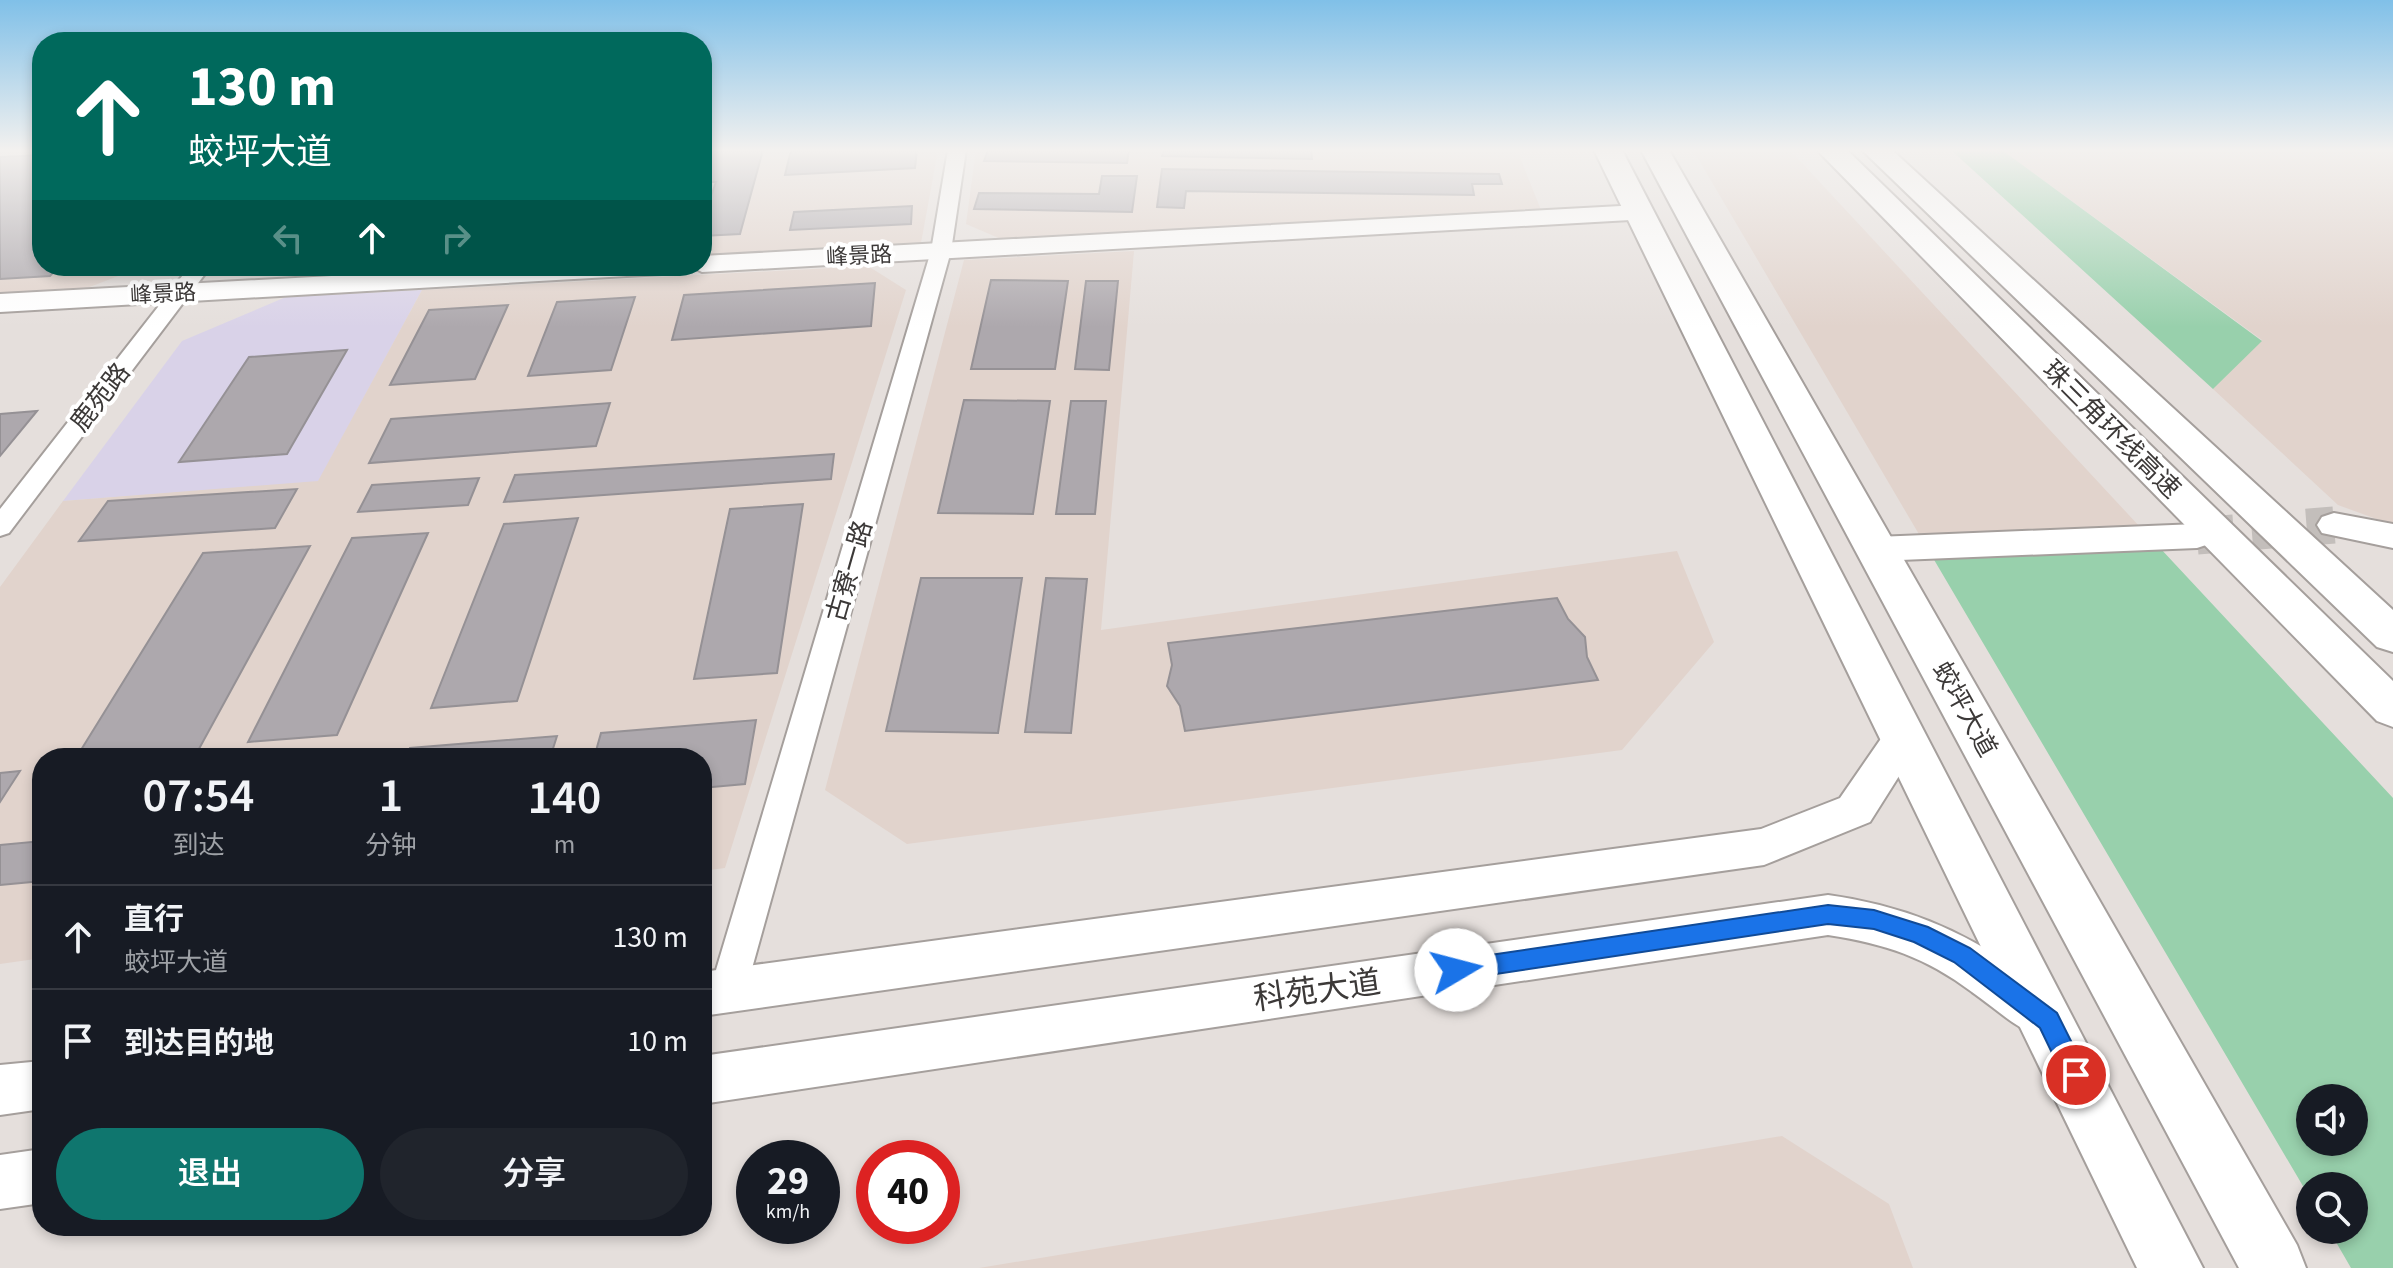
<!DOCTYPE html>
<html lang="zh">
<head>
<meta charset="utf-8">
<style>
	body { margin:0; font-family:"Source Sans 3","Noto Sans SC",sans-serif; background:#20242c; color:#f1f3f6; height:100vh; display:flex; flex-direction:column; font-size:30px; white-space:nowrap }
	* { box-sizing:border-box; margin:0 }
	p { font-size:26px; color:#9ea1a6 }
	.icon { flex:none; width:44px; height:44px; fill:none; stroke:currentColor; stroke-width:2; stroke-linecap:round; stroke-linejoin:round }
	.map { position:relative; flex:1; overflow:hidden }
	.sheet { position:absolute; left:32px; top:748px; width:680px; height:488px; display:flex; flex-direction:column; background:#171b24; border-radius:32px; box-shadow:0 4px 12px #0003 }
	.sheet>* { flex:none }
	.hud { position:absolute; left:32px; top:32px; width:680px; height:244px; border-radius:32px; box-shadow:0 4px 12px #0003; background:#00695c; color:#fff; overflow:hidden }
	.fabs { position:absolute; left:2296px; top:1084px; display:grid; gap:16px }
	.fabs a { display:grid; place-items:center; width:72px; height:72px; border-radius:50%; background:#171b24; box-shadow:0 4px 12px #0003; font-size:40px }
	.speed { position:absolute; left:736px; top:1140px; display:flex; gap:16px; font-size:40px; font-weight:700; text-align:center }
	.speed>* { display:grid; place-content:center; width:104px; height:104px; border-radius:50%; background:#171b24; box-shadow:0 4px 12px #0003; line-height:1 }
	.speed small { font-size:20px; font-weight:400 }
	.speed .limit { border:12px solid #d22; background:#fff; color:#111 }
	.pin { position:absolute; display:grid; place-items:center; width:68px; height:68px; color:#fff; margin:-34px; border:4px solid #fff; border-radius:50%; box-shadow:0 2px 8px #0007 }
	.me { position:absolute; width:88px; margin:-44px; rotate:82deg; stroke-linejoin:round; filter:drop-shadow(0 0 6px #0008) }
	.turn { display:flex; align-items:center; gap:28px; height:168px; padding:0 24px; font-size:36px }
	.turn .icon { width:104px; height:104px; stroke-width:2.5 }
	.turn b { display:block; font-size:56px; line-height:68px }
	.lanes { display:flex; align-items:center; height:76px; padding:0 24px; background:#0003; justify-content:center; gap:40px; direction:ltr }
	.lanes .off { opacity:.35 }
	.eta { display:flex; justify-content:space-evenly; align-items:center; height:136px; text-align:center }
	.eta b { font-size:48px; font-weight:600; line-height:56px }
	.action { display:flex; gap:16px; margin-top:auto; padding:16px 24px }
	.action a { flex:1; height:92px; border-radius:48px; background:#0f766e; color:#fff; font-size:32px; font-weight:600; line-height:92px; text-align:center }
	.action a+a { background:#20242c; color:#f1f3f6 }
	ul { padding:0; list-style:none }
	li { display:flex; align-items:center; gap:24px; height:104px; padding:0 24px; border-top:2px solid #363941 }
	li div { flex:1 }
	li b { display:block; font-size:30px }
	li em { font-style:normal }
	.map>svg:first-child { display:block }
	.commercial { fill:#d9d2e8 }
	.built { fill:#e1d3cc }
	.green { fill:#98d0ac; fill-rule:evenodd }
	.building { fill:#ada8ad; stroke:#959195; stroke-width:2 }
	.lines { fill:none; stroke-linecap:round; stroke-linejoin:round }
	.secondary-tunnel { stroke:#c3bebb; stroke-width:37; stroke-dasharray:37 18; stroke-linecap:butt }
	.street-casing { stroke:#a59f9c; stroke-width:4 }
	.secondary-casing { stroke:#a59f9c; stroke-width:4 }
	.highway-casing { stroke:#a59f9c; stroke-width:4 }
	.street { fill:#fff; fill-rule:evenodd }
	.secondary { fill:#fff; fill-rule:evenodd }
	.highway { fill:#fff; fill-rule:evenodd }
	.route { fill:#1a73e8; stroke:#114b97; stroke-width:2 }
	.labels { text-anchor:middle; stroke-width:8; stroke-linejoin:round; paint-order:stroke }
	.far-street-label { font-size:22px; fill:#3c3938; stroke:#fff }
	.street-label { font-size:26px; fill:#3c3938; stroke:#fff }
	.near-street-label { font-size:32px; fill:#3c3938; stroke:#fff }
</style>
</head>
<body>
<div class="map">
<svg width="2393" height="1268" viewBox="0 0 2393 1268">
	<rect width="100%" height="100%" fill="#e5dfdc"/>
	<path class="commercial" d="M422 290 318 482 63 501 182 341 286 297Z"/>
	<path class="built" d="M0 150H42V266H144L82 290 0 295Z
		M702 150H938L921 243 702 255Z
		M976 150H1517L1541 210 1001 239 966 224Z
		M1693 150H1790L2140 527 1920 536Z
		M2002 150H2393V525L2338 505 2213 389 2262 340Z
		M1134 251 1101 630 1677 551 1714 642 1622 750 907 844 825 790 964 260Z
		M279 266H492L300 276Z
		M868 266 906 290 725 868 702 871V758H42V958L0 964V587L63 501 318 481 422 290Z
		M1782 1136 1889 1204 1913 1268H979Z"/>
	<path class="green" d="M1951 150H2002L2262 341 2213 389Z
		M2160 548 2393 798V1268H2351L2329 1230H2354V1186H2310V1198L1933 558ZM2310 1098H2354V1142H2310Z"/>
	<path class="building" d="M702 150H763L740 234 702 236V199H710L716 182H702Z
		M791 150H917L915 168 785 175Z
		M988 150H1129L1127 163 984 161Z
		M1163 150H1311L1312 159 1162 156Z
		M42 155V266H59L50 276 0 279V157Z
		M1162 169 1499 174 1502 184H1472L1474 195 1186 191 1184 208 1157 207Z
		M1102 176H1137L1132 212 974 209 979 193 1099 194Z
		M912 206 911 224 790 230 794 212Z
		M991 280 1068 281 1055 369H971Z
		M1086 281H1118L1109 370 1075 369Z
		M875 283 871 326 672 340 684 295Z
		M635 297 611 370 528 376 557 302Z
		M508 305 475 379 390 385 429 310Z
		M347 350 287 454 179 462 249 357Z
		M964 400 1050 401 1033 514 938 513Z
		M1071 401H1106L1095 514H1056Z
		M610 403 596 446 369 463 391 419Z
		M37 411 0 456V414Z
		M834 454 831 479 504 502 515 475Z
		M479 478 468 505 358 512 372 485Z
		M297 489 275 528 79 541 108 501Z
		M803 504 777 673 694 679 730 509Z
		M578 518 517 701 431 708 504 524Z
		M428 533 337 735 248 742 352 538Z
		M310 546 194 758H76L203 553Z
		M921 578H1022L998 733 886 731Z
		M1046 578 1087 579 1071 733 1025 732Z
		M1557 598 1568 619 1585 637 1587 657 1598 680 1185 731 1180 706 1167 686 1172 665 1168 643Z
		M756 720 745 784 702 788V758H594L601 733Z
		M557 736 550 758H406L410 748Z
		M20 771 0 802V773Z
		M42 841V881L0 885V845Z"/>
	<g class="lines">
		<path class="secondary-tunnel" d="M2197 536 2334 525"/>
		<defs>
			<path id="street" d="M948 150H966L951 251 746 990 741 1001 728 1006 715 1001 710 990 931 251Z
				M190 266H211L9 533 0 536V509Z"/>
			<path id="secondary" d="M1639 205 1648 207 1652 213 1648 219 702 272 690 266H702V256Z
				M513 266H676L672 272 662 274 0 312V294Z
				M2334 513 2393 524V548L2322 533 2317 525 2322 517Z
				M2197 524 2209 528 2215 536 2209 544 2197 548 1876 561 1863 557 1858 549 1863 541 1876 537Z
				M1903 722 1917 727 1923 738 1870 822 1764 865 702 1016V972L1761 829 1840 798 1889 727Z
				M1828 895C1901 905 1961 929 2021 972 2039 985 2055 994 2064 1014L2057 1030 2040 1037C2014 1027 1995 1008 1972 992 1925 957 1886 944 1828 935L702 1104V1056Z
				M42 1061V1109L0 1115V1065Z
				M42 1149V1203L0 1209V1155Z"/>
			<path id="highway" d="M1594 150H1622L2203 1268H2137Z
				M1641 150H1669L2297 1245 2306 1268H2239Z
				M1817 150H1847L2393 681V727L2377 721Z
				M1862 150H1892L2393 610V652L2377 647Z"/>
		</defs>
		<use href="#street" class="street-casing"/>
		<use href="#secondary" class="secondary-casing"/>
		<use href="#highway" class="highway-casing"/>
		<use href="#street" class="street"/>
		<use href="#secondary" class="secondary"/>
		<use href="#highway" class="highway"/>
	</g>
	<linearGradient id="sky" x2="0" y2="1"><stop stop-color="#80c0e8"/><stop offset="0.46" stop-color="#f3f1ef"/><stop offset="1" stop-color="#f3f1ef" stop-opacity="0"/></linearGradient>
	<rect width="2393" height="327" fill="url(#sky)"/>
	<path class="route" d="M1828 905 1874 910 1928 927 1970 948 2057 1013 2088 1075 2084 1084 2076 1087 2067 1084 2040 1028 1954 962 1914 942 1874 929 1828 924 1456 980 1448 977 1445 970 1448 963 1456 960Z"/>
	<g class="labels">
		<g class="far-street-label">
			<text transform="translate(859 255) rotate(-3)" y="8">峰景路</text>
			<text transform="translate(163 293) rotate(-3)" y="8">峰景路</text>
		</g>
		<g class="street-label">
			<text transform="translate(100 397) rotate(-52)" y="9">鹿苑路</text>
			<text transform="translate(2112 429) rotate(45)" y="9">珠三角环线高速</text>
			<text transform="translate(849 571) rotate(-74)" y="9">古寮一路</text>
			<text transform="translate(1965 709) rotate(61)" y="9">蛟坪大道</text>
		</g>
		<g class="near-street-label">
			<text transform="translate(1317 990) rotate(-8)" y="11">科苑大道</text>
		</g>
	</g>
</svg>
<div class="fabs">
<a><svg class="icon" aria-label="sound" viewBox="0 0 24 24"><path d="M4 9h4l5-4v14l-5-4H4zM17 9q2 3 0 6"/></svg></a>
<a><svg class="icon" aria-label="search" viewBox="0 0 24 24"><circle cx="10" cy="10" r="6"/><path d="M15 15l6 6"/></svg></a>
</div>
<div class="speed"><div>29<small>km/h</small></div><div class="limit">40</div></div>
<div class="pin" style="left:2076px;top:1075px;background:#d93025"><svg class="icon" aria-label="arrive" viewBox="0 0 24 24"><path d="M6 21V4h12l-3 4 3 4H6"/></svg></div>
<svg class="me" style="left:1456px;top:970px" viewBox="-20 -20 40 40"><circle r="19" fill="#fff"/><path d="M0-13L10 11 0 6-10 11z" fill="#1a73e8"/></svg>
<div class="hud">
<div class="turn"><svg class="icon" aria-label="ahead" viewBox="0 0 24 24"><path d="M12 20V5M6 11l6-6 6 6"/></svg><div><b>130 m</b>蛟坪大道</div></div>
<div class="lanes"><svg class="icon off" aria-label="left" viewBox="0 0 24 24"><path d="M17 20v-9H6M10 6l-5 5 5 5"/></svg><svg class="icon" aria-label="ahead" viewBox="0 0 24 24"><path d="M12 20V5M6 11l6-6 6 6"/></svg><svg class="icon off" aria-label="right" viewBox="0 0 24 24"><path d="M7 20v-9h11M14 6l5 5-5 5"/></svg></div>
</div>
<section class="sheet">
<div class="eta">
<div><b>07:54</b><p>到达</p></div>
<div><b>1</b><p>分钟</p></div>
<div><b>140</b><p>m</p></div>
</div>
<ul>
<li><svg class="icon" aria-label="ahead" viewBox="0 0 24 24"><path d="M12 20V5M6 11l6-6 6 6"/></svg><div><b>直行</b><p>蛟坪大道</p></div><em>130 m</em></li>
<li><svg class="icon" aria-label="arrive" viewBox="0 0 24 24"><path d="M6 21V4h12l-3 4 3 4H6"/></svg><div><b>到达目的地</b></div><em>10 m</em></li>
</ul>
<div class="action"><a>退出</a><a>分享</a></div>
</section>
</div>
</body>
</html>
